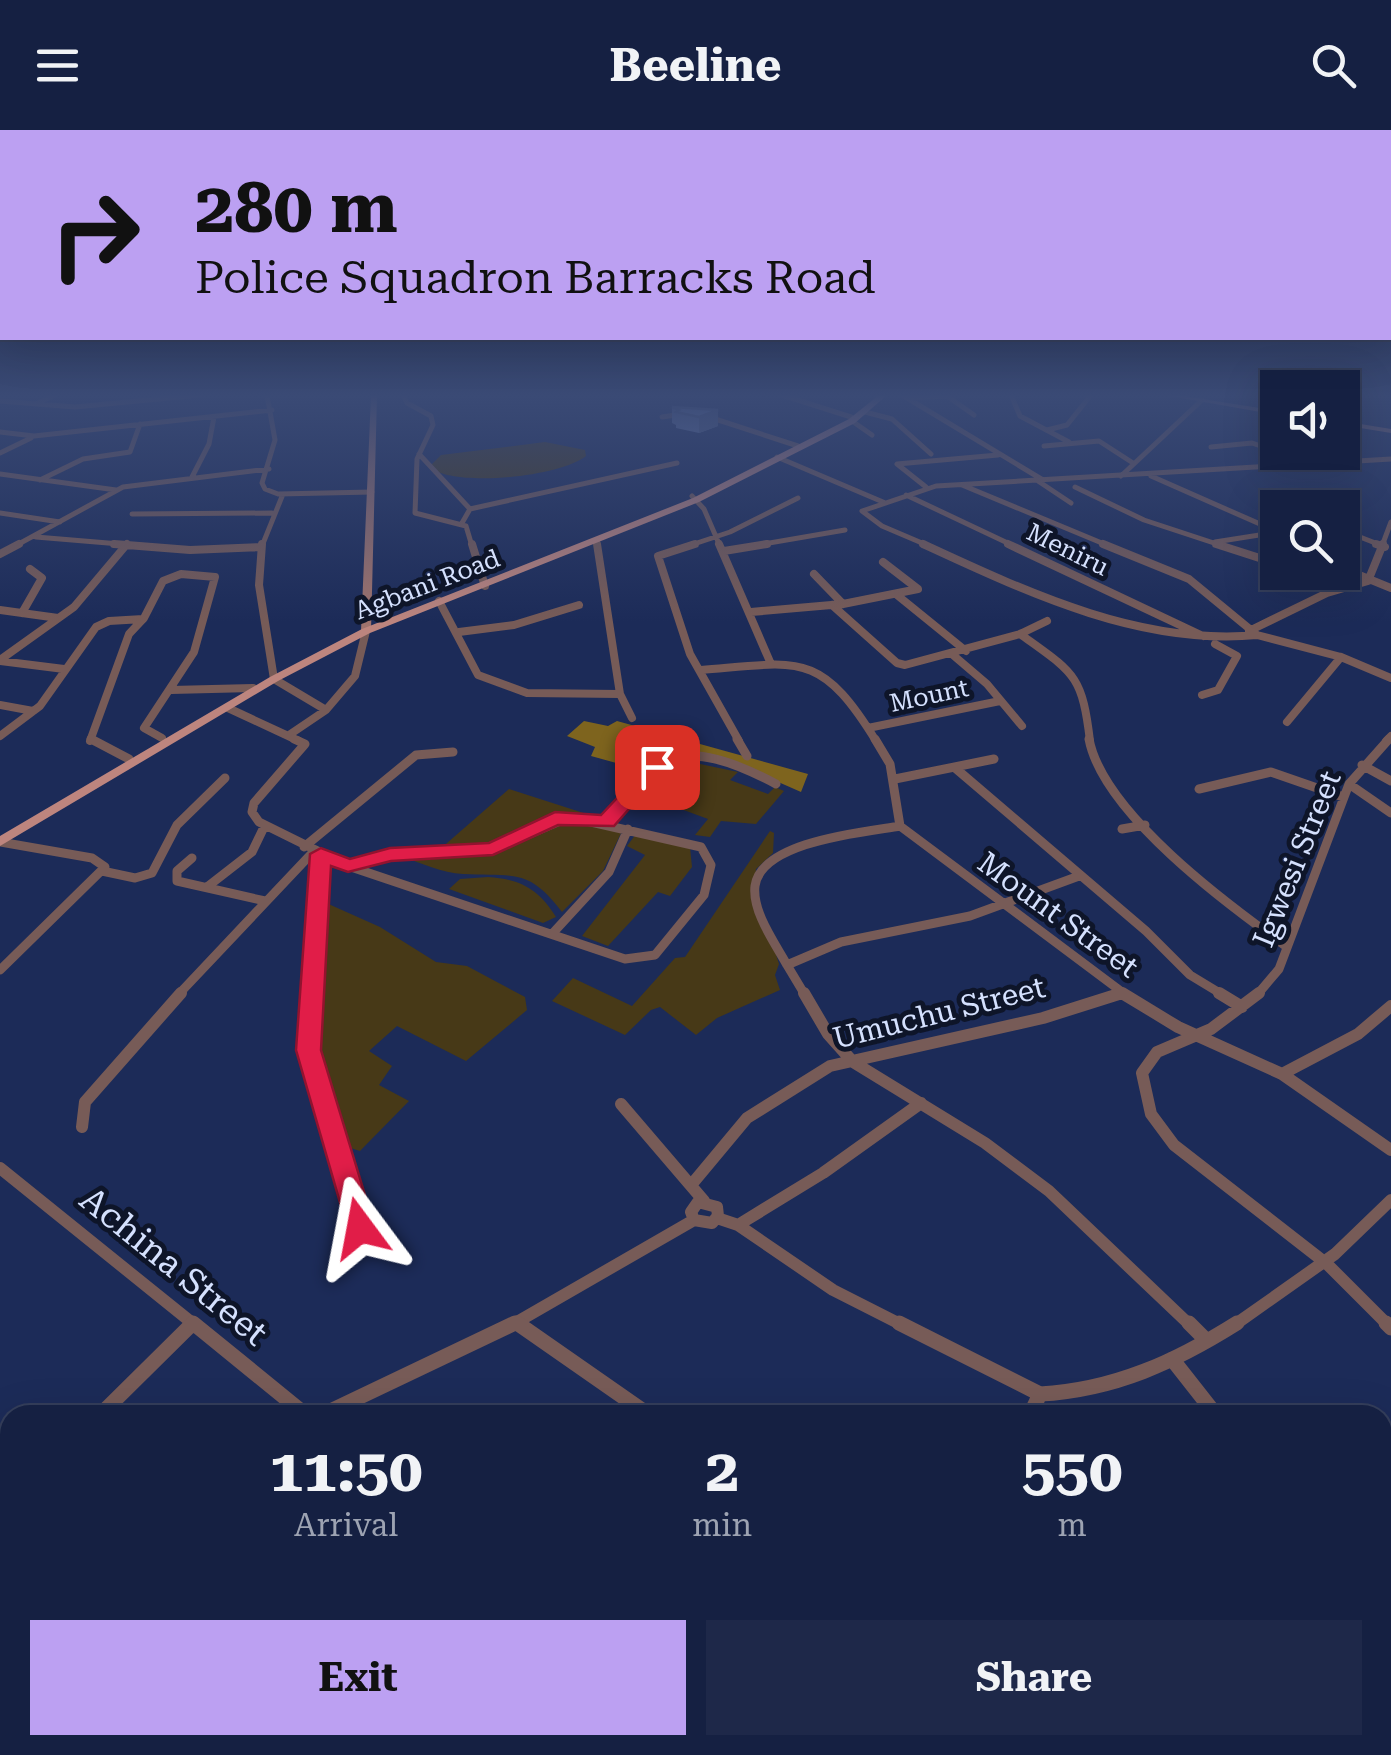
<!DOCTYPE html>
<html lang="en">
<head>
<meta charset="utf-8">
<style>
	body { margin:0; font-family:"Roboto Serif",serif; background:#1e2849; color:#f1f3f6; height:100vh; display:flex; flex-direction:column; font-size:38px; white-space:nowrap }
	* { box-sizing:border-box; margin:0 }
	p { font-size:32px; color:#9da3b2 }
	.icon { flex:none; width:55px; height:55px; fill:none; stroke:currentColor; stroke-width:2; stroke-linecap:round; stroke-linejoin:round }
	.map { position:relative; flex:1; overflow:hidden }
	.details { position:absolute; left:0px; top:1275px; width:1392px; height:350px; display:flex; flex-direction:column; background:#152042; border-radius:30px 30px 0 0; box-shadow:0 10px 40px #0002,0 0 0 2px #343e5b }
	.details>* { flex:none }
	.guide { position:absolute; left:0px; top:0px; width:1392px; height:210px; box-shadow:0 10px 40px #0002,0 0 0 2px #343e5b; background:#bca0f2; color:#111; overflow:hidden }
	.fabs { position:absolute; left:1260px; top:240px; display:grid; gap:20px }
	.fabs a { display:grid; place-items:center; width:100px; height:100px; border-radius:0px; background:#152042; box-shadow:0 10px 40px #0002,0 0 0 2px #343e5b; font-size:50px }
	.pin { position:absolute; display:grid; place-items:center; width:85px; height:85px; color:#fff; margin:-42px; border-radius:20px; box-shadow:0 5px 15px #0006 }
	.me { position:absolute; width:110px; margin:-55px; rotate:347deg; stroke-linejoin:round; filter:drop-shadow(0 0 8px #0008) }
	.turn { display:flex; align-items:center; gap:35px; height:210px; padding:0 30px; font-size:45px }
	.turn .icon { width:130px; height:130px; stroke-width:2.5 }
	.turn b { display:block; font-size:70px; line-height:85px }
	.eta { display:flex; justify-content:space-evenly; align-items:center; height:170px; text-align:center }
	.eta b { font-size:60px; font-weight:700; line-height:70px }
	.button { display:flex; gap:20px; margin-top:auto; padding:20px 30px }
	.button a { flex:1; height:115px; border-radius:0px; background:#bca0f2; color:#111; font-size:40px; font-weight:700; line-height:115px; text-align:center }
	.button a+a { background:#1e2849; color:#f1f3f6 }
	header { display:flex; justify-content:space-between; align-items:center; height:130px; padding:0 30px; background:#152042; font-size:45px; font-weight:700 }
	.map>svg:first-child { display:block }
	.green { fill:#473917 }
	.forest { fill:#7e641e }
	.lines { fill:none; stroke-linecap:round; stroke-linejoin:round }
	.minor-far4 { stroke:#775b57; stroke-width:5 }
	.minor-far3 { stroke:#775b57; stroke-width:8 }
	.minor-far2 { stroke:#775b57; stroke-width:9 }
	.minor-far1 { stroke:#775b57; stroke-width:12 }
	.minor { stroke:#775b57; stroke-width:15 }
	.secondary { fill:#9f736d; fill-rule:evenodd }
	.primary { fill:#bd857e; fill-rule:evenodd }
	.wall { fill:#7486b5 }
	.shaded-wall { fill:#5e6d93 }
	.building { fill:#879cd2; stroke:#5e6d93; stroke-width:2.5 }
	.route { fill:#e11d48; stroke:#92132f; stroke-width:2.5 }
	.labels { text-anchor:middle; stroke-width:10; stroke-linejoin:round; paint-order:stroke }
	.far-street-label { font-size:25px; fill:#d5e1fe; stroke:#0e1529 }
	.street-label { font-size:30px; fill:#d5e1fe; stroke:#0e1529 }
	.near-street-label { font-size:35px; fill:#d5e1fe; stroke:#0e1529 }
</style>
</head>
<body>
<header><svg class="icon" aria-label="menu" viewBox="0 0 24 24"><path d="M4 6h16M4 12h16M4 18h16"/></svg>Beeline<svg class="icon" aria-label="search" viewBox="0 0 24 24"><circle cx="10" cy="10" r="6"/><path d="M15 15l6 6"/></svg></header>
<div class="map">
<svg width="1391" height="1625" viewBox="0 0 1391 1625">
	<rect width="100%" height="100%" fill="#1c2b58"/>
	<path class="green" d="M545 312 585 320 586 326C560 347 454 358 429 337L441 325Z
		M686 631 738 642 730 650 768 664 775 657 784 661 756 694 721 691 710 707 695 705 708 689 670 675V670L683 671 695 658 684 652 698 641Z
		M509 659 596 687 557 686 500 714 439 720Z
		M560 690 622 701 603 741 562 782C528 737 513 747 463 744 442 743 421 733 401 726L474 723Z
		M770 701 774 703 773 723 756 739 755 757 779 834 775 845 780 860 717 888 696 905 660 877 651 880 625 905 552 871 573 848 632 876 675 828 685 827Z
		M636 704 690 717 692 737 670 766 658 762 608 816 582 806 645 725 627 716Z
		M488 747C520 749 539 759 556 787L543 793 449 759 460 749Z
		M324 772 380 797 436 832 467 836 525 867 527 880 466 931 397 896 369 921 392 936 379 955 409 971 360 1021 344 1016 311 915Z"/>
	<path class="forest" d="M584 591 608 596 617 591 808 644 801 662C749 639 693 613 638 639L591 626 595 617 567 606Z"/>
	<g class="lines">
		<path class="minor-far4" d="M267 265 275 310 262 353 265 359 278 364 372 362
			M403 265 407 273 431 286 433 295 417 329 415 383 466 396 472 416
			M782 265 851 287
			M902 265 1043 350
			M1011 265 1020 286 1069 312
			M909 268 947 266 974 285
			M0 271 75 277 200 265
			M36 274 55 265
			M865 282 892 289 931 324
			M662 287 682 284
			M709 287 798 316
			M852 291 872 305
			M1264 299 1278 301
			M1047 300 1067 295 1091 265
			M0 302 34 306 272 280
			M1342 309 1352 310
			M1044 316 1099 311 1133 333
			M1211 317 1252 313 1278 322
			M0 323 31 308
			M419 324 470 379 462 393
			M777 327 883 372
			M0 344 116 360
			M1121 346 1202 270
			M1151 346 1278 402
			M192 347 209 314 214 287
			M40 350 83 329 130 322 140 294
			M1038 351 1071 373
			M962 355 1109 416
			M926 357 897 334 998 325
			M1075 357 1144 390 1223 416
			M906 365 1014 416
			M692 366 704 379 720 416
			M470 379 677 333
			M0 383 60 392
			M132 384 272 383
			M1342 400 1383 416
			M36 407 144 416
			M597 411 598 416
			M1215 412 1278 402
			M15 416 123 357 269 339
			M262 416 283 364
			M688 416 730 402 798 368
			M752 416 845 400
			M929 416 882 396 862 381 936 356 1391 329
			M1382 416 1391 392"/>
		<path class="minor-far3" d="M114 414 190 420 259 417
			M262 414 259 455 274 549 326 580 289 605
			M472 414 485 456
			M597 414 620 564 632 588
			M695 414 658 426 690 524 739 611
			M719 414 771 534
			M923 414C1027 462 1140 516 1257 505
			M1008 414 1203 506
			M1103 414 1189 449 1257 505 1341 527 1391 548
			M1216 414 1278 434
			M1376 414 1385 417
			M724 421 767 414
			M0 424 19 414
			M1342 438 1391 458
			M1301 442 1336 460
			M814 444 843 474
			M897 465 966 521
			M439 471 478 545 527 563 620 564
			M832 475 897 533 905 535 1020 504 1047 491
			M0 480 58 488
			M751 482 843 474 918 459 883 432
			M22 483 42 448 30 439
			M1249 501 1327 463 1368 451 1383 414
			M459 502 514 495 579 475
			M1020 504C1074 543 1082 544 1090 611
			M953 525 987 554 1022 596
			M0 530 74 477 127 414
			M0 531 64 539
			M701 540C799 532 820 520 876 611
			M171 560 253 558
			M1202 565 1218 560 1237 526 1215 514
			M0 575 33 581
			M228 578 299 611
			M326 580 355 546 366 501
			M1287 592 1341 527
			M868 598 1000 571
			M0 606 40 576 96 497 109 491 143 489
			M90 611 129 504 144 488 163 451 181 444 215 447 194 522 144 598 162 608
			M1386 611 1391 606"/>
		<path class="minor-far2" d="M91 609 129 629
			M294 609 305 614 254 673 252 682 259 692 348 736
			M737 609 747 626
			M875 609 890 634 900 696 1126 865
			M1089 609C1103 683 1228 775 1287 817
			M1362 635 1391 651
			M954 637 1146 801 1190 845 1223 865
			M895 649 994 629
			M1349 654 1391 683
			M1199 659 1271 642 1343 667
			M569 687 701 717 711 735 704 765 655 825 625 829 348 736 385 727 497 718Z
			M606 691C625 675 636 653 655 638 688 610 744 637 776 654
			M1122 699 1145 695
			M0 712 92 728 105 737 0 840
			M304 717 416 625 453 622
			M192 728 177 741V751L265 771
			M102 741 135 748 152 743 177 695 225 648
			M207 757 252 722 265 695
			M552 804 609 742 628 699
			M787 835C775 813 752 782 755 756 761 711 865 702 900 696
			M178 865 314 721
			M312 865 321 724
			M805 865 787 835 841 812 970 786 1079 746
			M1115 865 1122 863
			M1257 865 1279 839 1349 654 1389 609"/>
		<path class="minor-far1" d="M313 863 309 920 347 1040 365 1119
			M804 863 828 904 853 932 985 1013 1049 1061 1191 1196
			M1122 863 1178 897 1282 944 1391 1020
			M1219 863 1242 877
			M1259 863 1211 899 1157 922 1142 943 1151 984 1174 1015 1327 1134 1389 1196
			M1282 944 1358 904 1391 876
			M621 974 704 1071
			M82 997 85 972 181 863
			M0 1038 196 1196
			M692 1054 747 988 830 936 1043 888 1122 863
			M698 1072 717 1077 718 1086 712 1093 694 1090 691 1082Z
			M717 1088 738 1095 833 1160 904 1196
			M738 1095 823 1043 921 973
			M516 1193 520 1196
			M510 1196 694 1090
			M1233 1196 1335 1124 1391 1070"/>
		<path class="minor" d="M193 1193 306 1285
			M517 1193 649 1285
			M899 1193 1040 1264
			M1189 1193 1206 1210
			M1386 1193 1391 1198
			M1172 1229 1216 1285
			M1040 1264C1114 1260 1175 1232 1237 1193
			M100 1285 191 1195
			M322 1285 515 1193
			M1030 1285 1040 1264
			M0 1316 10 1327
			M0 1376 10 1367
			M1382 1491 1391 1501
			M287 1615 297 1625
			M711 1615 723 1625
			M12 1625 21 1615
			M479 1625 486 1615
			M893 1625 897 1615"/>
		<path class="secondary" d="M371 265H377L371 501 366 504 361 501Z
			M1164 265H1178L1278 281V285Z
			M1342 291 1391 299V303L1342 295Z"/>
		<path class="primary" d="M879 265H887L855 293 699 372 370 503 278 551 0 716V706L270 547 362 499 693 368 849 289Z"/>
	</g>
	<path class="wall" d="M672 277 718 280V296L699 303 676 298V295L672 293Z"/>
	<path class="shaded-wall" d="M718 280V296L699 303V287Z"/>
	<path class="building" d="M672 277 718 280 699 287 676 282 679 280Z"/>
	<linearGradient id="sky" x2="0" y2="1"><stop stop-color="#0f1830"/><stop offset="0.54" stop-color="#3a4a75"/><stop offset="1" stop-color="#3a4a75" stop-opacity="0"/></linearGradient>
	<rect width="1391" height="492" fill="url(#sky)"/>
	<path class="route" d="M650 633 666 637 614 696 558 695 493 725 391 731 348 742 331 736 321 920 375 1098 370 1107 360 1111 350 1107 296 920 310 724 321 718 350 729 390 718 489 713 555 682 601 685Z"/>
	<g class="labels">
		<g class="far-street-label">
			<text transform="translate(1068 419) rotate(26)" y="9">Meniru</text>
			<text transform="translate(427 454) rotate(-21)" y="9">Agbani Road</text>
			<text transform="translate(929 565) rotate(-12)" y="9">Mount</text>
		</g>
		<g class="street-label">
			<text transform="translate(1297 729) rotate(-68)" y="10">Igwesi Street</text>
			<text transform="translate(1058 785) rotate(36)" y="10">Mount Street</text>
			<text transform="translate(939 883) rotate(-14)" y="10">Umuchu Street</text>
		</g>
		<g class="near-street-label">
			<text transform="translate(174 1136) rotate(39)" y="12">Achina Street</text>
		</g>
	</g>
</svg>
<div class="fabs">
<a><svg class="icon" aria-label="sound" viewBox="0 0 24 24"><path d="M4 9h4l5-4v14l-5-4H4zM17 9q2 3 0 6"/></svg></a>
<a><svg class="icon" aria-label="search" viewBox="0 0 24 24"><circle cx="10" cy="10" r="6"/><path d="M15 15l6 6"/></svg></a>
</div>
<div class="pin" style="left:657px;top:637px;background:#d93025"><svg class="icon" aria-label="arrive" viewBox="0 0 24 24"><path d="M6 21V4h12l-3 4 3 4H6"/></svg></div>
<svg class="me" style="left:360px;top:1098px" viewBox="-20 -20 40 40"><path d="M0-17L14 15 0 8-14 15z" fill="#e11d48" stroke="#fff" stroke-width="4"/></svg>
<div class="guide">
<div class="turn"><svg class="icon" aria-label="right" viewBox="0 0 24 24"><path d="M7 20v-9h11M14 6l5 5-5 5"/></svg><div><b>280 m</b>Police Squadron Barracks Road</div></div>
</div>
<section class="details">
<div class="eta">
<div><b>11:50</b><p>Arrival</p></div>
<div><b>2</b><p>min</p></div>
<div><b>550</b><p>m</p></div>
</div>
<div class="button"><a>Exit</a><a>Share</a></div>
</section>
</div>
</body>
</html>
